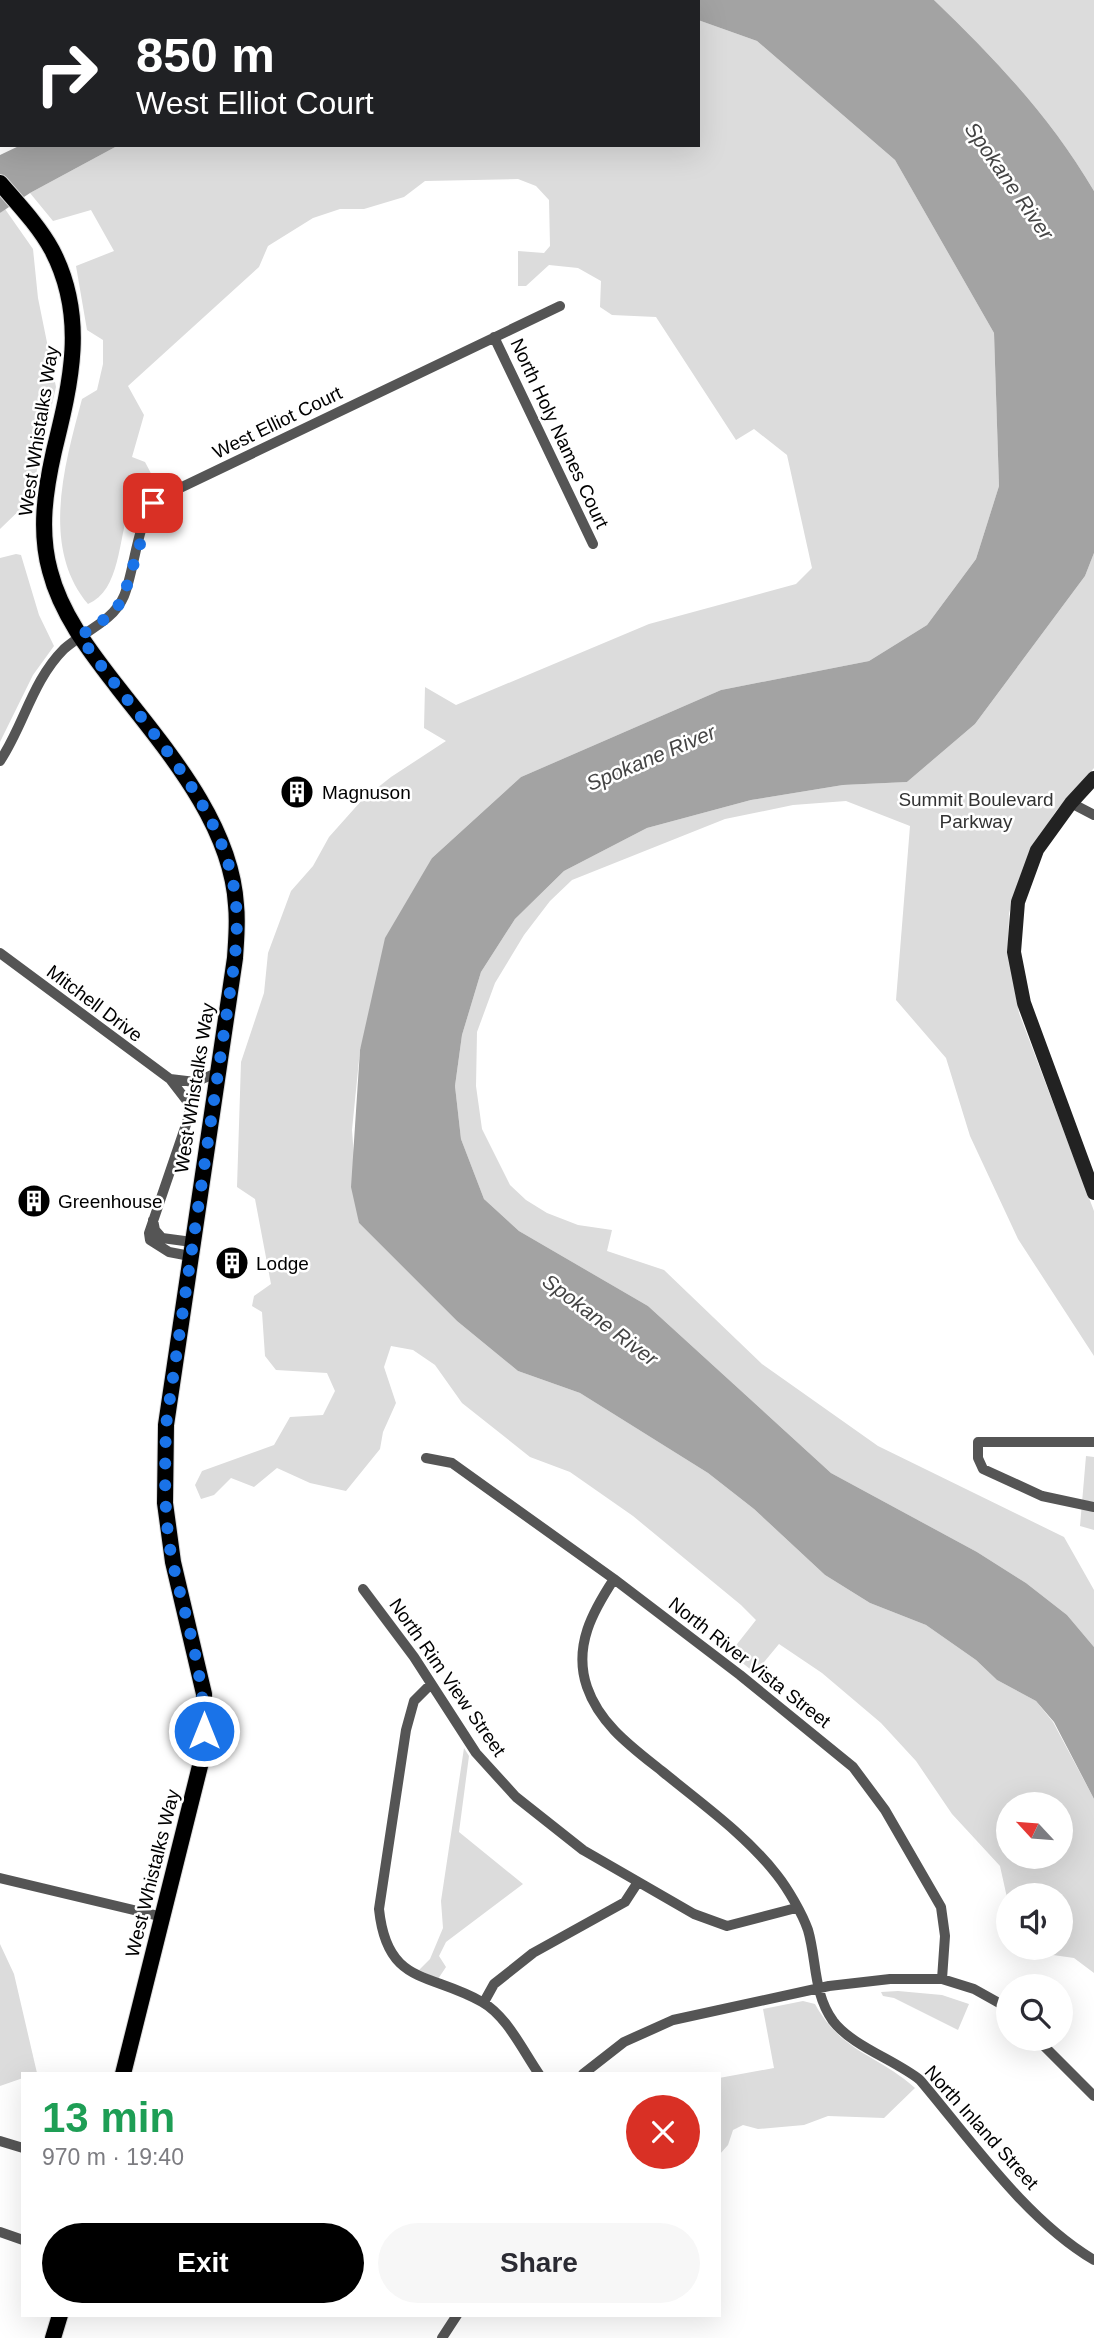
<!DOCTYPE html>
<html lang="en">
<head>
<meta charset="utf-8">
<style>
	body { margin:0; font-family:Helvetica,sans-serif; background:#f7f7f7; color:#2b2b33; height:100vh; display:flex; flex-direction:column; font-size:26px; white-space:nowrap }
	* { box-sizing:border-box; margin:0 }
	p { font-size:23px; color:#7c7c81 }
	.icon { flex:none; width:38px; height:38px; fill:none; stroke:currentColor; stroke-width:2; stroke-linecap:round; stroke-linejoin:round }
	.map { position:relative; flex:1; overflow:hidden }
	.panel { position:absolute; left:21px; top:2072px; width:700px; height:245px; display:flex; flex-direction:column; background:#fff; border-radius:0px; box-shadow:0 7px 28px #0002 }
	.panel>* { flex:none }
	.banner { position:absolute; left:0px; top:0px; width:700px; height:147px; box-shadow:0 7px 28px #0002; background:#202124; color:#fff; overflow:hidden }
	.needle { width:46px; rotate:296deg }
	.controls { position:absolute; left:996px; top:1792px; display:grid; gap:14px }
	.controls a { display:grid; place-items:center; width:77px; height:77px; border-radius:50%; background:#fff; box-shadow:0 7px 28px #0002; font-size:35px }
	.pin { position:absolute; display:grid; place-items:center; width:60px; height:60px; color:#fff; margin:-30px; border-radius:14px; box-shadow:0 4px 10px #0006 }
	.me { position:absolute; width:77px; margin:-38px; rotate:0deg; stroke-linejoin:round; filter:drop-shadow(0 0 5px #0008) }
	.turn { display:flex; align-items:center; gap:24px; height:147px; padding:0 21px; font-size:32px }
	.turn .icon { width:91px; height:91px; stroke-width:2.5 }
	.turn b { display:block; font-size:49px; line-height:60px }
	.round { display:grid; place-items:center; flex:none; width:74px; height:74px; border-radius:37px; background:#f7f7f7 }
	.headline { display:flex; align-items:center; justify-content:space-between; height:119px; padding:0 21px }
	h1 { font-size:42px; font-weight:700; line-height:52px; color:#1e9e55 }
	.action { display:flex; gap:14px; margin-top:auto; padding:14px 21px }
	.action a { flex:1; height:80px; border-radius:42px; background:#000; color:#fff; font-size:28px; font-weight:700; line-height:80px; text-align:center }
	.action a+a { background:#f7f7f7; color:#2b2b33 }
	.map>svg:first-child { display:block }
	.green { fill:#dcdcdc; fill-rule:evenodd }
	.water { fill:#a3a3a3 }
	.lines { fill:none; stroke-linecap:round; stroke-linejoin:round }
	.primary-casing { stroke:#dbdbdb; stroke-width:18 }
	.street { stroke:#555; stroke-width:10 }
	.secondary { stroke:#222; stroke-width:14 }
	.primary { stroke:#000; stroke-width:16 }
	.route { stroke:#1a73e8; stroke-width:12; stroke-dasharray:0 21.6 }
	.labels { text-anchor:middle; stroke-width:5; stroke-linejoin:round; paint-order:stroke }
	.street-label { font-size:19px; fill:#000; stroke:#fff }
	.poi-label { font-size:19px; fill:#000; stroke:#fff; text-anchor:start }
	.park-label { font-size:19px; fill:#333; stroke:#fff }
	.water-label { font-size:21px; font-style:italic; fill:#444; stroke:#fff }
</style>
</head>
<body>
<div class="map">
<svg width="1094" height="2338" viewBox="0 0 1094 2338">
	<rect width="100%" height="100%" fill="#fff"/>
	<path class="green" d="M934 0H1094V191C1050 116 996 60 934 0Z
		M698 20 757 41 895 160 994 333 999 486 976 559 927 625 869 661 721 690 521 777 432 858 360 1050 352 1130 359 1223 457 1321 518 1371 580 1393 708 1473 754 1509 825 1575 870 1603 926 1625 976 1660 997 1680 1036 1701 1053 1722 1094 1799V1973L1074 1958 1046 1954 1031 1948H1060V1895H1008V1902L1000 1866 952 1814 916 1761 881 1723 822 1673 779 1644 755 1673 730 1653 756 1620 741 1605 633 1516 570 1472 530 1457 462 1403 435 1365 413 1350 391 1346 384 1367 396 1403 383 1432 380 1449 346 1491 310 1483 277 1468 254 1487 231 1478 214 1495 201 1499 195 1485 202 1471 274 1445 290 1417 323 1415 335 1391 327 1373 276 1370 265 1356 262 1312 252 1306 254 1296 271 1284 255 1199 237 1187 241 1062 264 993 268 953 291 891 313 866 329 837 362 800 391 777 446 741 424 728 425 687 456 705 649 624 796 584 812 568 787 455 754 429 736 440 656 317 612 315 600 307 601 281 578 268 549 265 526 286H518V251L544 253 550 246 549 200 536 186 518 179 425 181 404 197 364 209H340L313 218 268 246 259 267 128 386 144 415 132 457 145 462 155 481C145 487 135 493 131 504 118 534 122 590 88 604 40 547 65 463 82 399L97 390 103 364V340L87 330 76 266 114 251 91 210 53 221 30 193 119 145H698ZM1008 1804H1060V1857H1008Z
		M5 209 33 249 38 298 56 387 30 500 0 529V213Z
		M1094 553V768L1056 811 1029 853 1009 913 1008 952 1019 1013 1094 1211V1356L1018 1239 970 1136 946 1058 896 1000 910 826 846 801 793 805 725 819 572 880 550 901 524 935 495 983 477 1032 476 1086 482 1129 510 1185 526 1200 547 1213 578 1225 612 1230 607 1251 664 1270 762 1364 878 1446 1064 1537 1094 1590V1647L1067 1615 1026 1583 977 1552 831 1473 648 1306 519 1231 484 1199 461 1139 455 1086 462 1035 481 972 515 919 564 871 647 828 751 800 843 785 907 782 975 724 1085 576Z
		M16 554 21 555 39 615 54 646 33 675 0 742V558Z
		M1086 1456 1094 1457V1530L1080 1526Z
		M464 1748 469 1756 459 1832 523 1884 446 1942 439 1956 446 1967 438 1979 419 1970 430 1959 443 1928 441 1901Z
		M0 1944 14 1974 37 2073 23 2074V2078L0 2086Z
		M898 1991 942 1995 969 2004 958 2030 894 1998 883 1996 881 1992Z
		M803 2001 815 2004C842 2053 877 2054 915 2088L884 2118 828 2116 804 2125 758 2129 743 2125 733 2130 728 2145 719 2155V2078L774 2068 763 2009Z"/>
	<path class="water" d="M0 0H218L2 2 0 78Z
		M644 0H934C996 60 1050 116 1094 191V553L1085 576 975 724 907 782 843 785 751 800 647 828 564 871 515 919 481 972 462 1035 455 1086 461 1139 484 1199 519 1231 648 1306 831 1473 977 1552 1026 1583 1067 1615 1094 1647V1799L1054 1722 1036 1701 997 1680 976 1660 926 1625 870 1603 825 1575 754 1509 708 1473 580 1393 518 1371 457 1321 359 1223 351 1187 360 1050 385 938 432 858 521 777 721 690 869 661 927 625 976 559 999 486 994 333 895 160 757 41 698 20V2Z
		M21 145H119L30 193 0 213V155Z"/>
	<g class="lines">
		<defs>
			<path id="primary" d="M0 183C18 204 39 226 52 250 87 317 71 382 54 451 45 491 39 531 50 571 61 614 89 650 116 685 164 747 231 822 236 905 238 923 236 941 235 958L166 1425 165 1503 173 1562 204 1694V1750L123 2074
				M53 2338 60 2315"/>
		</defs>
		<use href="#primary" class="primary-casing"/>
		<path class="street" d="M494 337 593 544
			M0 761C24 725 32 681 64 649 84 631 113 622 124 596 135 569 137 519 157 499L560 306
			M1071 803 1094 815
			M0 953 170 1079 187 1101 190 1113 149 1233 150 1240 169 1252 190 1256
			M170 1079 195 1082 219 1072
			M153 1220 155 1230 162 1238 192 1242
			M1094 1442H978V1458L983 1469 1042 1496 1094 1507
			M426 1458 452 1463 614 1579 740 1675 853 1767 885 1810 941 1907 945 1936 942 1979
			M614 1579C593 1611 573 1646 587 1687 600 1725 633 1748 663 1772 702 1804 746 1835 777 1875 788 1889 802 1913 808 1930 817 1961 813 1993 833 2021 852 2046 895 2060 920 2080 971 2140 1026 2220 1094 2260
			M363 1589 414 1657 476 1753 516 1797 583 1850 694 1914 727 1926 796 1908
			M431 1684 414 1701 406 1730 379 1909C387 1986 430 1972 482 2002 507 2016 523 2051 539 2074
			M0 1878 163 1917
			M484 2002 494 1984 533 1953 625 1902 638 1882
			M1037 2039 1094 2096
			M583 2074 624 2042 673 2020 829 1986 890 1979H942L974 1989 1008 2008
			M0 2141 23 2148
			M0 2232 23 2240
			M442 2338 457 2315"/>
		<path class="secondary" d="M1094 778 1071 803 1037 850 1018 902 1014 952 1024 1003 1094 1193"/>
		<use href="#primary" class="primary"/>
	</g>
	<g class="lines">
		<path class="route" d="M153 503 122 601 109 616 80 636C133 716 229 804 236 905 238 922 236 941 235 958L166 1425C165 1471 163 1518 173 1564 186 1620 204 1672 204 1731"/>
	</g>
	<defs>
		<symbol id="building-disc" viewBox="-11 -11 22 22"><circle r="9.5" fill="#000" stroke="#fff"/><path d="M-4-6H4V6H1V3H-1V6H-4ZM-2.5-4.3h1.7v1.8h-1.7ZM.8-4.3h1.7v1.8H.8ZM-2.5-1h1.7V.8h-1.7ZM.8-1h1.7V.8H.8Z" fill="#fff"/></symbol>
	</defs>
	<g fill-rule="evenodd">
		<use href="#building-disc" x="278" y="773" width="38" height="38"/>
		<use href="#building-disc" x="15" y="1182" width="38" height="38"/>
		<use href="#building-disc" x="213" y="1244" width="38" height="38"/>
	</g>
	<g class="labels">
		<g class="street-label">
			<text transform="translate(277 422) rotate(-26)" y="7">West Elliot Court</text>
			<text transform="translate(38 431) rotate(-81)" y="7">West Whistalks Way</text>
			<text transform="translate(560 433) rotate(65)" y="7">North Holy Names Court</text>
			<text transform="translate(95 1003) rotate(37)" y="7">Mitchell Drive</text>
			<text transform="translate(194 1088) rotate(-81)" y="7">West Whistalks Way</text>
			<text transform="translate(750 1662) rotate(38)" y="7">North River Vista Street</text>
			<text transform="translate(448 1677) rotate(55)" y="7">North Rim View Street</text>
			<text transform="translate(152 1873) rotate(-76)" y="7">West Whistalks Way</text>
			<text transform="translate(982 2127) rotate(48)" y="7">North Inland Street</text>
		</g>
		<g class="poi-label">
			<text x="322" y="799">Magnuson</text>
			<text x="58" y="1208">Greenhouse</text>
			<text x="256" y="1270">Lodge</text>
		</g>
		<g class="park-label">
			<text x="976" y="806">Summit Boulevard<tspan x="976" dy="22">Parkway</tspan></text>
		</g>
		<g class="water-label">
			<text transform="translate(1009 181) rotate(55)" y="7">Spokane River</text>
			<text transform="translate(651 758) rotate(-23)" y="7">Spokane River</text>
			<text transform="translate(600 1320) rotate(37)" y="7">Spokane River</text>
		</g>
	</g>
</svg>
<div class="controls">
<a><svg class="needle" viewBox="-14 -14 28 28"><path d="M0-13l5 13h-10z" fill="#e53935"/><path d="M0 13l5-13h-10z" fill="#7c7c81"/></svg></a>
<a><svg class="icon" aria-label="sound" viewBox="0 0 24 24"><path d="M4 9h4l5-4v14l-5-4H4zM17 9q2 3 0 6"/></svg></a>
<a><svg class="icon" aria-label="search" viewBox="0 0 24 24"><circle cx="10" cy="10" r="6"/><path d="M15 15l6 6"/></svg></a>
</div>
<div class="pin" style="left:153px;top:503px;background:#d93025"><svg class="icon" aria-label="arrive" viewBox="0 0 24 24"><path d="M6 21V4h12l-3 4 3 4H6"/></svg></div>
<svg class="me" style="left:204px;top:1731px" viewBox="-20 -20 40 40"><circle r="17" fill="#1a73e8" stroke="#fff" stroke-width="3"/><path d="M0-11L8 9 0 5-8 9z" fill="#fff"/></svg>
<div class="banner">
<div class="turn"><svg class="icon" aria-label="right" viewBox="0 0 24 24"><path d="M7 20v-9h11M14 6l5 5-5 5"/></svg><div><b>850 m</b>West Elliot Court</div></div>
</div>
<section class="panel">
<div class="headline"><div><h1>13 min</h1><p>970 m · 19:40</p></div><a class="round" style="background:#d93025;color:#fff"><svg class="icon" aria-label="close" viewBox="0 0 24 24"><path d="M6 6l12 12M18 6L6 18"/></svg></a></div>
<div class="action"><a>Exit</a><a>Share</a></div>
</section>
</div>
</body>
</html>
